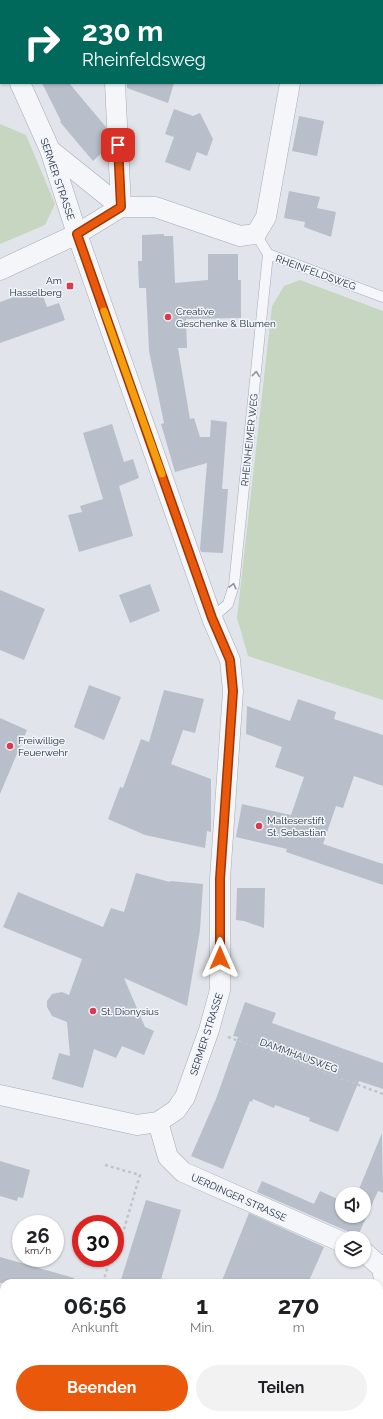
<!DOCTYPE html>
<html lang="de">
<head>
<meta charset="utf-8">
<style>
	body { margin:0; font-family:Raleway,sans-serif; background:#f2f2f2; color:#202124; height:100vh; display:flex; flex-direction:column; font-size:15px; white-space:nowrap }
	* { box-sizing:border-box; margin:0 }
	p { font-size:13px; color:#757577 }
	.icon { flex:none; width:22px; height:22px; fill:none; stroke:currentColor; stroke-width:2; stroke-linecap:round; stroke-linejoin:round }
	.map { position:relative; flex:1; overflow:hidden }
	.sheet { position:absolute; left:0px; top:1279px; width:383px; height:140px; display:flex; flex-direction:column; background:#fff; border-radius:12px 12px 0 0; box-shadow:0 1px 3px #0004 }
	.sheet>* { flex:none }
	.banner { position:absolute; left:0px; top:0px; width:383px; height:84px; box-shadow:0 1px 3px #0004; background:#00695c; color:#fff; overflow:hidden }
	.buttons { position:absolute; left:335px; top:1187px; display:grid; gap:8px }
	.buttons a { display:grid; place-items:center; width:36px; height:36px; border-radius:50%; background:#fff; box-shadow:0 1px 3px #0004; font-size:20px }
	.speed { position:absolute; left:12px; top:1215px; display:flex; gap:8px; font-size:20px; font-weight:700; text-align:center }
	.speed>* { display:grid; place-content:center; width:52px; height:52px; border-radius:50%; background:#fff; box-shadow:0 1px 3px #0004; line-height:1 }
	.speed small { font-size:10px; font-weight:400 }
	.speed .limit { border:6px solid #d22; background:#fff; color:#111 }
	.pin { position:absolute; display:grid; place-items:center; width:34px; height:34px; color:#fff; margin:-17px; border-radius:8px; box-shadow:0 2px 6px #0006 }
	.me { position:absolute; width:44px; margin:-22px; rotate:0deg; stroke-linejoin:round; filter:drop-shadow(0 0 3px #0008) }
	.turn { display:flex; align-items:center; gap:14px; height:84px; padding:0 16px; font-size:18px }
	.turn .icon { width:52px; height:52px; stroke-width:2.5 }
	.turn b { display:block; font-size:28px; line-height:34px }
	.eta { display:flex; justify-content:space-evenly; align-items:center; height:68px; text-align:center }
	.eta b { font-size:24px; font-weight:700; line-height:28px }
	.primary-button { display:flex; gap:8px; margin-top:auto; padding:8px 16px }
	.primary-button a { flex:1; height:46px; border-radius:24px; background:#ea580c; color:#fff; font-size:16px; font-weight:700; line-height:46px; text-align:center }
	.primary-button a+a { background:#f2f2f2; color:#202124 }
	.map>svg:first-child { display:block }
	.green { fill:#c6d6c1 }
	.building { fill:#b8beca }
	.lines { fill:none; stroke-linecap:round; stroke-linejoin:round }
	.service-casing { stroke:#a5abb6; stroke-width:11 }
	.minor-casing { stroke:#a5abb6; stroke-width:21 }
	.path { stroke:#bfc3ca; stroke-width:2.5; stroke-dasharray:3 3; stroke-linecap:butt }
	.service { stroke:#f4f6f9; stroke-width:10 }
	.minor { stroke:#f4f6f9; stroke-width:20 }
	.oneway { stroke:#8e949f }
	.route-casing { stroke:#983908; stroke-width:10 }
	.route { stroke:#ea580c; stroke-width:7 }
	.slow { stroke:#f59e0b; stroke-width:7 }
	.poi-dot { fill:#dd394e; stroke:#f1f4f8; stroke-width:1.5 }
	.labels { text-anchor:middle; stroke-width:3; stroke-linejoin:round; paint-order:stroke }
	.street-label { font-size:10px; fill:#273145; stroke:#f1f4f8 }
	.poi-label { font-size:10px; fill:#273145; stroke:#f1f4f8; text-anchor:start }
</style>
</head>
<body>
<div class="map">
<svg width="383" height="1419" viewBox="0 0 383 1419">
	<rect width="100%" height="100%" fill="#e1e5eb"/>
	<path class="green" d="M0 124 26 135 55 204 45 225 0 244Z
		M300 280 383 311V700L248 656 237 618 272 306 284 286Z"/>
	<path class="building" d="M42 83H69L106 127 107 148 93 161 60 122 61 121Z
		M127 83H174L168 103 127 88Z
		M174 109 193 116 200 113 213 139 207 156 197 152 190 171 165 162 174 137 165 134Z
		M299 116 324 121 317 156 292 151Z
		M289 191 320 197 317 208 336 212 331 237 304 227 305 222 284 218Z
		M164 234V236H173L175 283 208 280V254H238V280H241V318L186 319 187 348H178L190 419 194 418 200 437H210L211 420 227 422 222 489H228L223 553 201 552 200 549 207 463 175 472 161 424 164 423 149 351 146 288H139L138 261H142V235Z
		M40 288 47 307 59 303 65 320 0 343V302Z
		M112 424 124 462 133 459 139 478 119 486 133 536 79 552 68 515 82 512 80 506 103 499 83 433Z
		M150 584 160 611 130 623 119 595Z
		M0 590 45 609 24 660 0 650Z
		M89 685 121 697 104 740 74 727Z
		M164 690 204 699 195 733 183 730 171 764 211 779V832L207 831 205 848 145 835 108 819 120 787 123 788 141 739 149 742Z
		M298 699 336 712 334 719 383 735V786L354 776 343 808 336 806 323 844 383 864V885L286 852 287 849 236 837 242 804 291 815 304 777 275 767 282 747 246 734 247 706 290 721Z
		M0 718 27 730 0 794Z
		M136 873 170 882V881L203 884 200 930 187 1006 124 978 145 1027 154 1031 144 1055 122 1046 116 1058 94 1049 83 1088 52 1079 59 1053 70 1056 67 1022 52 1016 47 1007V1001L52 994 62 992 69 995 82 959 3 927 18 892 103 927 111 908 124 912Z
		M237 888H265L264 928 244 921 236 920Z
		M245 1002 276 1013 272 1023 383 1063V1089L359 1081 338 1132 309 1121 310 1118 275 1105 274 1108 253 1099 252 1102 250 1101 223 1169 191 1156 216 1099 238 1037 233 1036Z
		M382 1133 383 1193 378 1191 357 1238 352 1237 347 1231 257 1192 262 1181 314 1204 320 1191 342 1201V1216H364V1194H357Z
		M0 1161 30 1170 23 1198 18 1197 17 1201 0 1196Z
		M146 1200 181 1210 160 1283H120Z
		M249 1213 324 1247 308 1283H221Z
		M0 1257 74 1278 73 1283H0Z"/>
	<g class="lines">
		<defs>
			<path id="service" d="M256 234 268 254 383 297
				M212 618 228 604 234 585 268 254
				M0 1319 4 1320"/>
			<path id="minor" d="M106 0V1
				M304 1V0
				M0 39 1 42
				M115 83 121 207
				M50 150 121 207
				M0 270 77 234 121 207H155L240 236 256 234 266 217 290 83
				M0 1095 137 1125 158 1122 176 1110 185 1097 209 1030 220 990V879L233 691 230 660 212 618 77 234 50 150 20 83
				M158 1122 168 1157 183 1172 342 1242
				M364 1252 382 1268 383 1274
				M379 1293 383 1283
				M332 1419 333 1415"/>
		</defs>
		<use href="#service" class="service-casing"/>
		<use href="#minor" class="minor-casing"/>
		<path class="path" d="M228 1037 383 1094
			M105 1165 140 1175 119 1246 115 1250
			M103 1283 110 1258"/>
		<use href="#service" class="service"/>
		<use href="#minor" class="minor"/>
	</g>
	<defs><path id="oneway-chevron" d="M-2-3.5L2.5 0L-2 3.5" fill="none" stroke-width="1.6" stroke-linecap="round" stroke-linejoin="round"/></defs>
	<g class="oneway">
		<use href="#oneway-chevron" transform="translate(256 374) rotate(-84)"/>
		<use href="#oneway-chevron" transform="translate(233 586) rotate(-76)"/>
	</g>
	<g class="lines">
		<defs>
			<path id="route" d="M118 145 121 207 77 234 212 618 230 660 233 691 220 879V958"/>
		</defs>
		<use href="#route" class="route-casing"/>
		<use href="#route" class="route"/>
		<path class="slow" d="M104 311 162 474"/>
	</g>
	<g class="poi-dot">
		<rect x="66" y="282" width="8" height="8" rx="2"/>
		<circle cx="168" cy="317" r="4"/>
		<circle cx="10" cy="746" r="4"/>
		<circle cx="259" cy="826" r="4"/>
		<circle cx="93" cy="1011" r="4"/>
	</g>
	<g class="labels">
		<g class="street-label">
			<text transform="translate(58 179) rotate(71)" y="4">SERMER STRASSE</text>
			<text transform="translate(316 272) rotate(20)" y="4">RHEINFELDSWEG</text>
			<text transform="translate(249 440) rotate(-84)" y="4">RHEINHEIMER WEG</text>
			<text transform="translate(206 1034) rotate(-72)" y="4">SERMER STRASSE</text>
			<text transform="translate(299 1055) rotate(20)" y="4">DAMMHAUSWEG</text>
			<text transform="translate(239 1197) rotate(24)" y="4">UERDINGER STRASSE</text>
		</g>
		<g class="poi-label">
			<text x="62" y="284" text-anchor="end">Am<tspan x="62" dy="12">Hasselberg</tspan></text>
			<text x="176" y="315">Creative<tspan x="176" dy="12">Geschenke &amp; Blumen</tspan></text>
			<text x="18" y="744">Freiwillige<tspan x="18" dy="12">Feuerwehr</tspan></text>
			<text x="267" y="824">Malteserstift<tspan x="267" dy="12">St. Sebastian</tspan></text>
			<text x="101" y="1015">St. Dionysius</text>
		</g>
	</g>
</svg>
<div class="buttons">
<a><svg class="icon" aria-label="sound" viewBox="0 0 24 24"><path d="M4 9h4l5-4v14l-5-4H4zM17 9q2 3 0 6"/></svg></a>
<a><svg class="icon" aria-label="layers" viewBox="0 0 24 24"><path d="M12 4l9 5-9 5-9-5zM3 14l9 5 9-5"/></svg></a>
</div>
<div class="speed"><div>26<small>km/h</small></div><div class="limit">30</div></div>
<div class="pin" style="left:118px;top:145px;background:#d93025"><svg class="icon" aria-label="arrive" viewBox="0 0 24 24"><path d="M6 21V4h12l-3 4 3 4H6"/></svg></div>
<svg class="me" style="left:220px;top:958px" viewBox="-20 -20 40 40"><path d="M0-17L14 15 0 8-14 15z" fill="#ea580c" stroke="#fff" stroke-width="4"/></svg>
<div class="banner">
<div class="turn"><svg class="icon" aria-label="right" viewBox="0 0 24 24"><path d="M7 20v-9h11M14 6l5 5-5 5"/></svg><div><b>230 m</b>Rheinfeldsweg</div></div>
</div>
<section class="sheet">
<div class="eta">
<div><b>06:56</b><p>Ankunft</p></div>
<div><b>1</b><p>Min.</p></div>
<div><b>270</b><p>m</p></div>
</div>
<div class="primary-button"><a>Beenden</a><a>Teilen</a></div>
</section>
</div>
</body>
</html>
